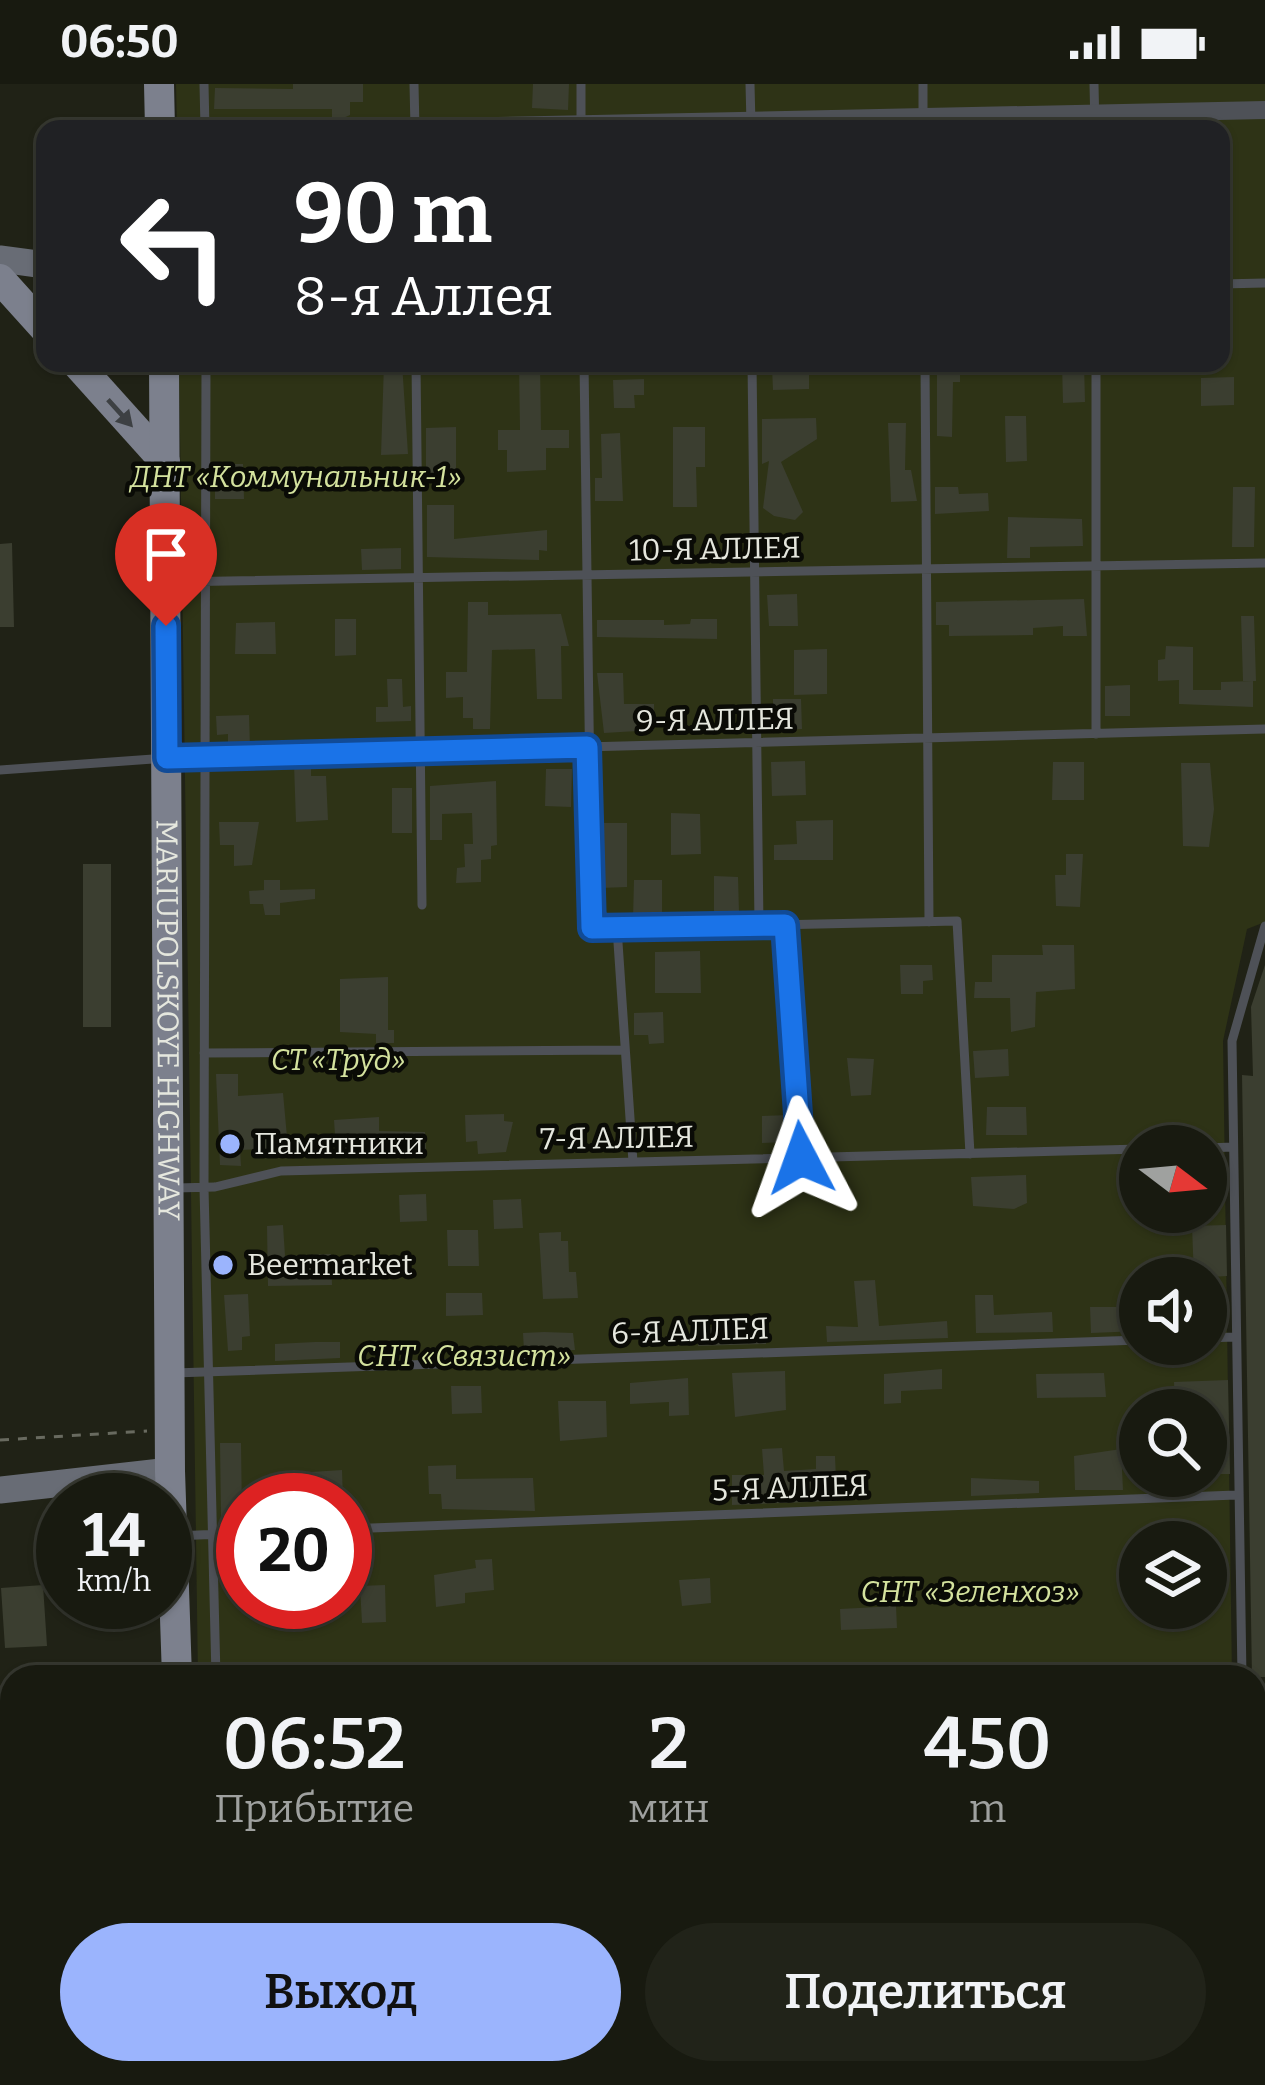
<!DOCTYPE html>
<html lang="ru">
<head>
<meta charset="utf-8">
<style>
	body { margin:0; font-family:Bitter,serif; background:#212319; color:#f1f3f6; height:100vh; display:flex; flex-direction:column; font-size:45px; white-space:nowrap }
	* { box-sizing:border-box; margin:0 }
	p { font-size:39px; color:#9fa19f }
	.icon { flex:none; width:66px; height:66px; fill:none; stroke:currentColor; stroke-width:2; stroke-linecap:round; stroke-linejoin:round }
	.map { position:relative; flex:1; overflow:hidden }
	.side { position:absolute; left:0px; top:1581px; width:1266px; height:420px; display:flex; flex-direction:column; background:#181a10; border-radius:36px 36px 0 0; box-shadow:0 3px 9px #0004,0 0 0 3px #363830 }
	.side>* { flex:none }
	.guide { position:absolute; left:36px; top:36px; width:1194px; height:252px; border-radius:24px; box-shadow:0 3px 9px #0004,0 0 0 3px #363830; background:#202124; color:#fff; overflow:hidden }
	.needle { width:78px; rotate:106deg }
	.tools { position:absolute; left:1119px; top:1041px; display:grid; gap:24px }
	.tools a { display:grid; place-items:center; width:108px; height:108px; border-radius:50%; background:#181a10; box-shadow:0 3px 9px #0004,0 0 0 3px #363830; font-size:60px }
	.speed { position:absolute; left:36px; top:1389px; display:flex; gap:24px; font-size:60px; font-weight:700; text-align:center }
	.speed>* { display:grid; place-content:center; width:156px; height:156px; border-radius:50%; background:#181a10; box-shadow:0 3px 9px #0004,0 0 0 3px #363830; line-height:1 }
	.speed small { font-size:30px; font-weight:400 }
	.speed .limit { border:18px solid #d22; background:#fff; color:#111 }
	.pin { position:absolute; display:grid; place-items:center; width:102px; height:102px; color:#fff; margin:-123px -51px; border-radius:50% 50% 50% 0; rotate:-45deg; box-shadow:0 0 12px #0007 }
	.pin .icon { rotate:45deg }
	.me { position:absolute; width:132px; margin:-66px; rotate:356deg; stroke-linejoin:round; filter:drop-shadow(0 0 9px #0008) }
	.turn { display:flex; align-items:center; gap:42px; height:252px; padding:0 60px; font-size:54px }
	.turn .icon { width:156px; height:156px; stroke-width:2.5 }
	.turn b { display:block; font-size:84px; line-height:102px }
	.eta { display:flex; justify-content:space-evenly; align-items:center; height:204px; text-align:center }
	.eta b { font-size:72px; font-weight:600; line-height:84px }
	.cta { display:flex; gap:24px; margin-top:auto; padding:24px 60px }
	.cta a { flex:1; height:138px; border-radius:72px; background:#9bb4fd; color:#111; font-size:48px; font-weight:600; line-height:138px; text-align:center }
	.cta a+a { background:#212319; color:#f1f3f6 }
	.status { display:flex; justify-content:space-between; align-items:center; height:84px; padding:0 60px; background:#181a10; direction:ltr }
	.status svg { height:33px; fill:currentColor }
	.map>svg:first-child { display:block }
	.green { fill:#2e3316; fill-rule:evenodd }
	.building { fill:#3b3e30 }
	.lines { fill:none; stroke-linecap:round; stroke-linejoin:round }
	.path { stroke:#686a5f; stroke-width:3; stroke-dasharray:9 9; stroke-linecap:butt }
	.lane { stroke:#4e5157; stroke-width:9 }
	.street { stroke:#4e5157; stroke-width:18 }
	.secondary { stroke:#686c75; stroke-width:27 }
	.primary { stroke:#7c808d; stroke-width:30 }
	.oneway { fill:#3d4043 }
	.route-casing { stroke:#114b97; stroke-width:30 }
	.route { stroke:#1a73e8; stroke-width:21 }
	.poi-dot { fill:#9bb4fd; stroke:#0a0b06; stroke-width:4.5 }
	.labels { text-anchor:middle; stroke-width:9; stroke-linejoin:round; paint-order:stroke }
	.park-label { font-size:30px; font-style:italic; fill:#d4e29e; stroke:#0a0b06 }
	.street-label { font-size:30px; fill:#e5e7de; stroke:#0a0b06 }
	.poi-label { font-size:30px; fill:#e5e7de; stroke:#0a0b06; text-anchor:start }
</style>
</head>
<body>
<div class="status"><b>06:50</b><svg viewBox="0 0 49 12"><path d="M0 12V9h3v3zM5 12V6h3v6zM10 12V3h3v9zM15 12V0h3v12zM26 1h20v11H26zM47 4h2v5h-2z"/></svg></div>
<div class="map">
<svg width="1265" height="2001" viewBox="0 0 1265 2001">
	<rect width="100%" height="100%" fill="#202216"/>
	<path class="green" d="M176 0H1265V838L1247 845 1223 957 1232 1593H198L179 279H1221V45H177ZM1140 1062H1206V1128H1140ZM1140 1194H1206V1260H1140ZM1140 1326H1206V1392H1140ZM243 1416H345V1518H243ZM1140 1458H1206V1524H1140Z
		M210 1989H1224L1225 2001H211Z"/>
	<path class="building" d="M293 0H363V18H350V31L339 36H332V25H214L215 4 293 5Z
		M533 0H569L568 26 532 24Z
		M384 279H402L408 370 381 371Z
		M519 279H540L541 346H569V364H546V386L507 388V366H498V346H520Z
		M1084 279 1085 318 1063 319 1062 280Z
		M809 283V305L773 306 772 284Z
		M937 285H960V298H953L952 353 937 352Z
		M1234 293V321L1201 322V294Z
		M644 295V311H634L635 324H614L613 296Z
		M1005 332H1026L1027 377 1006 378Z
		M816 334 817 355 781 378 803 428 795 436 774 432 763 424 769 377 762 380V335Z
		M888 339H906L905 386H911L917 417 891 418Z
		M456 343V394H426V344Z
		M673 343H705V383H696L697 423H673Z
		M620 349 623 417H595V394H602L601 350Z
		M215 380H243L244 415H215Z
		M935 403H958L959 410 988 409 989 427 935 430Z
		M1233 403H1255L1254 463H1232Z
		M427 421H454V455L547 446V467L539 466V476L427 473Z
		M1008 433 1082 435 1083 462 1030 463V474H1007Z
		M12 459 14 543H0V460Z
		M401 464V485L362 486 361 465Z
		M797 510 798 542H769L767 511Z
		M1084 515 1087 552H1063V542L1033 544V551L949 552V541H936V518Z
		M468 518H488V531L561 530 569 562H561L562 615H537L535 565 492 566 490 645H473V634H463V613L446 614V588H467Z
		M1241 532H1254L1256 597H1243Z
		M335 535H356V571L335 572Z
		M691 535H717V555L597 553V536H664V541L690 540Z
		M275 538 276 570H235L236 539Z
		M1166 562 1193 563V606H1221V598L1253 597V623L1179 620V596L1158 597V576L1165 575Z
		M827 565V610L794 611V566Z
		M597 589H623L624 620H654V646L604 649Z
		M387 595H402L403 623 411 622V637L376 638V623H388Z
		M1130 601V632H1105V602Z
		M773 615H801L802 645 773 646Z
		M249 631 250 663H228V650L217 651 216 632Z
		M805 677 806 711 772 712 771 678Z
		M1053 678H1084V716H1052Z
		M311 679V692H326L328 736 296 738 294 680Z
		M1181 679H1210L1214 725 1209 763 1183 762Z
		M546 685H572L571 723 545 722Z
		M496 697 497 761 491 762V775L481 776V798L456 799 457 784 465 783 464 760H473L472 729 442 730V756H430V702Z
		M392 704H412V749H392Z
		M671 729 700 730 701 770 671 771Z
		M833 736V776H774V761L797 760 796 737Z
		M219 738H259L252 781 234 782V761H220Z
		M599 739H627V803L600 804Z
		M1066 770H1083L1080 823 1056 822 1055 791H1066Z
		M83 780H111V943H83Z
		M714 792 738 793 739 828 714 829Z
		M264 796H280V806L315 805V815L280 819V831H265L263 820H250L249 807 264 806Z
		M634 796H662V834L633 835Z
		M1042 861H1074L1075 905 1036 908 1035 943 1011 948 1010 914H974L975 898H992V871H1043Z
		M700 867 701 909H655V868Z
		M900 881H932L933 896 923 897V910H901Z
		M1265 881V1593H1252L1242 991 1253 992 1251 923Z
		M388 893V946H394V959H376V950L340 948V895Z
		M663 928 664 959 649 960 648 951H634V929Z
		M1008 965 1009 992 975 994 973 967Z
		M847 974 874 975 871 1011 851 1012Z
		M216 990H238V1012L283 1009 288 1064 240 1066 241 1082 220 1081Z
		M987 1023H1026L1027 1051H986Z
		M504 1030V1037L513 1038 506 1068 478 1070 477 1057 466 1058 465 1031Z
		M789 1031 787 1058 762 1059V1032Z
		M379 1033V1047L425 1048 426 1067 336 1066 334 1036Z
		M1026 1091 1027 1119 1014 1125 973 1122 971 1093Z
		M426 1110 427 1137 400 1138 399 1111Z
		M521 1115 523 1144 494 1145 493 1116Z
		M283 1141 285 1172 331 1170 332 1201 268 1202 267 1142Z
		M1226 1141 1227 1192 1194 1194 1192 1142Z
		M447 1146H478L479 1182H448Z
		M561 1148V1157H568L569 1188H576L578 1214 543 1215 539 1149Z
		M875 1196 879 1242 947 1237 948 1254 827 1258 826 1242 858 1243 854 1197Z
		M446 1209H482L483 1231 446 1232Z
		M248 1210 250 1252 242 1253V1266L228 1267 224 1211Z
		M975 1211H993L994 1231 1052 1228 1053 1248 976 1249Z
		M1090 1223H1117L1118 1234 1139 1235 1140 1247 1091 1249Z
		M752 1237H766V1260L698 1262V1244L752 1242Z
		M544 1248 573 1249 575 1266 524 1267 523 1249Z
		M315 1258H340V1274L275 1277V1260Z
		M942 1285V1305L901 1307V1319L884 1320V1290Z
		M785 1287 786 1326 735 1333 732 1289Z
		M1104 1289 1106 1313 1037 1314 1036 1290Z
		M688 1294 689 1331 669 1332V1318L630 1320V1299Z
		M1228 1296 1230 1390H1206V1326H1175L1174 1298Z
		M451 1302H481L482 1329 452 1330Z
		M558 1317H606L607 1353 560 1357Z
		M220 1359H241L242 1432H221Z
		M782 1364 784 1387 816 1385V1372H835L837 1417 732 1421V1391H764L762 1365Z
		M1121 1365 1123 1406H1075L1074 1372Z
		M456 1381V1395L533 1394 535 1427 442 1425 441 1410H429L428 1382Z
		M342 1386 343 1416H312L311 1388Z
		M971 1394 1039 1397V1409L971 1412Z
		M492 1475 494 1506 465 1509V1519L436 1523 434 1491 476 1484 475 1476Z
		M710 1494 711 1519 682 1522 679 1496Z
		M43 1501 47 1562 5 1564 1 1504Z
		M385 1501 386 1538 362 1539 360 1502Z
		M896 1522 897 1544 841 1546 840 1525Z"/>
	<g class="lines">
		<path class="path" d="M0 1356 147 1347"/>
		<path class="lane" d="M204 0 205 45
			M414 0 415 45
			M581 0V40
			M750 0 751 40
			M923 0V45
			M1094 0 1095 45
			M1221 200 1265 199
			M206 279 204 1104 216 1593
			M416 279 422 821
			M584 279 592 845 957 837 970 1070
			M752 279 759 841
			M925 279 929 838
			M171 498 1265 479
			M1096 650V279
			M0 686 167 674 1265 645
			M785 841 801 1074
			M617 844 633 1078
			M204 969 625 966
			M1206 1064 1233 1063
			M176 1104 215 1103 281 1087 1140 1065
			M1206 1254 1235 1253
			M174 1289 1140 1256
			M345 1445 1236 1411
			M176 1452 243 1449
			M1242 1593 1232 957 1265 842
			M0 1723 12 1722
			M1254 1908 1258 2001
			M227 1989 228 2001"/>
		<path class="street" d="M349 45 1265 26"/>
		<path class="secondary" d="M0 175 45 181
			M0 1406 170 1387"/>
		<g class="primary">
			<path d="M159 0 160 45"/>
			<path d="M0 195 45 245"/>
			<path d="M76 279 165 378"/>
			<path id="s1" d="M164 279 170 1387 177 1593"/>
			<path d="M189 1989V2001"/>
		</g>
	</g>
	<defs><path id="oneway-solid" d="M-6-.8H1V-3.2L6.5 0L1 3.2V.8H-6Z" transform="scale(3)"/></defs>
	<use class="oneway" href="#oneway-solid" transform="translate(120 329) rotate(48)"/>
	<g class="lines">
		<defs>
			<path id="route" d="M166 542 167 674 587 663 592 844 785 841 801 1074"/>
		</defs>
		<use href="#route" class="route-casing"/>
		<use href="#route" class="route"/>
	</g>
	<g class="poi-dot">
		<circle cx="230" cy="1060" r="12"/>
		<circle cx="223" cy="1181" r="12"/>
	</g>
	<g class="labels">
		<g class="park-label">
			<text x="296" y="403">ДНТ «Коммунальник-1»</text>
			<text x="338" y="986">СТ «Труд»</text>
			<text x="464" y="1282">СНТ «Связист»</text>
			<text x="970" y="1518">СНТ «Зеленхоз»</text>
		</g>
		<g class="street-label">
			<text transform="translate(715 465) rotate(-1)" y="10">10-Я АЛЛЕЯ</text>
			<text transform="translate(715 636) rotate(-1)" y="10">9-Я АЛЛЕЯ</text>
			<text dy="10" stroke="none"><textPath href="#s1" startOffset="657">MARIUPOLSKOYE HIGHWAY</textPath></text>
			<text transform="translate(617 1054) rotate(-1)" y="10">7-Я АЛЛЕЯ</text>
			<text transform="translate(690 1247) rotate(-2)" y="10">6-Я АЛЛЕЯ</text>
			<text transform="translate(790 1404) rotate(-2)" y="10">5-Я АЛЛЕЯ</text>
		</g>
		<g class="poi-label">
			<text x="254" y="1070">Памятники</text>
			<text x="247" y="1191">Beermarket</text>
		</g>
	</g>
</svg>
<div class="tools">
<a><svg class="needle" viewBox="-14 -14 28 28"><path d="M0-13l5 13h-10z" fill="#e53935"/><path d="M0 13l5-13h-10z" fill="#9fa19f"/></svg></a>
<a><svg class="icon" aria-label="sound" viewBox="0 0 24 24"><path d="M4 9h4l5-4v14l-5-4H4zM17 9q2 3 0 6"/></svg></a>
<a><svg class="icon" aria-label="search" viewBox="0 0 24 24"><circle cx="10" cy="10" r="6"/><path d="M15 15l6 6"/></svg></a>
<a><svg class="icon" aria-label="layers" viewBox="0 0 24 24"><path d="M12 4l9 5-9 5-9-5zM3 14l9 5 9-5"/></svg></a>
</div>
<div class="speed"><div>14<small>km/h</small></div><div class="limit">20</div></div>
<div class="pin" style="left:166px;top:542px;background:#d93025"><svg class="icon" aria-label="arrive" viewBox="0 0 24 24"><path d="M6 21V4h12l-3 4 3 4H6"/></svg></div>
<svg class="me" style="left:801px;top:1074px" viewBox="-20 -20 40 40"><path d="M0-17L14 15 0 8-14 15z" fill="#1a73e8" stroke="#fff" stroke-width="4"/></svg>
<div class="guide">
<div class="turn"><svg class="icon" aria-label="left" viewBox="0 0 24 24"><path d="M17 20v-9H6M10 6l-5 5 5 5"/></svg><div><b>90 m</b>8-я Аллея</div></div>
</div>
<section class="side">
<div class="eta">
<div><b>06:52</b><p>Прибытие</p></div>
<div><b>2</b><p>мин</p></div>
<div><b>450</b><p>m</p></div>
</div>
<div class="cta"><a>Выход</a><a>Поделиться</a></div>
</section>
</div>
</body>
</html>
